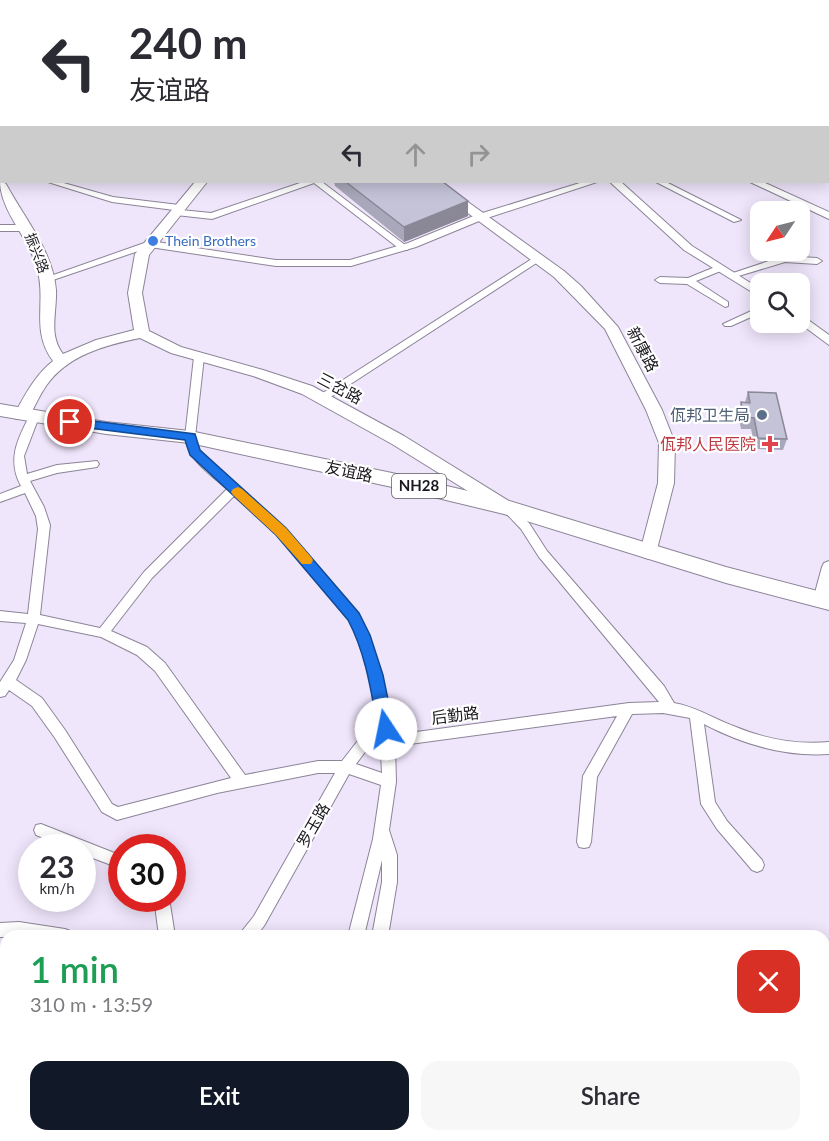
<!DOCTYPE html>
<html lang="en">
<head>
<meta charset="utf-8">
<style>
	body { margin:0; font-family:Lato,"Noto Sans SC",sans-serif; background:#f7f7f7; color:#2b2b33; height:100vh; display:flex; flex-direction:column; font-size:22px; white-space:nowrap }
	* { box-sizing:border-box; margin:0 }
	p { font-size:20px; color:#7c7c81 }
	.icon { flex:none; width:33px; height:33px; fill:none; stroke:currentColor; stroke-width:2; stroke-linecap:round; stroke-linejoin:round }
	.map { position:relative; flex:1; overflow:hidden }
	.side { position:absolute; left:0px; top:930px; width:830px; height:212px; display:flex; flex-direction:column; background:#fff; border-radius:18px 18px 0 0; box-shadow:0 3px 15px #0003 }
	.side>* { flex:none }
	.banner { position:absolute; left:0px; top:0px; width:830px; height:183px; box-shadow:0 3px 15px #0003; background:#fff; color:#2b2b33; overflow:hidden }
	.needle { width:39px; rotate:235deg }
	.buttons { position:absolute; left:750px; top:201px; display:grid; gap:12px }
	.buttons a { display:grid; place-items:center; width:60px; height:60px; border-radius:12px; background:#fff; box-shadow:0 3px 15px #0003; font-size:30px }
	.speed { position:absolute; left:18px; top:834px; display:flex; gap:12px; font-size:30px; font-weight:700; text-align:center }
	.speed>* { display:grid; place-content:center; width:78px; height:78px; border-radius:50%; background:#fff; box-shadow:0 3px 15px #0003; line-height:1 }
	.speed small { font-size:15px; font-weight:400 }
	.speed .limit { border:9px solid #d22; background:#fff; color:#111 }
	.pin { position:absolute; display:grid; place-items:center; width:51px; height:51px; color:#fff; margin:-26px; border:3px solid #fff; border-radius:50%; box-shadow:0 2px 6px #0007 }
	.me { position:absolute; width:66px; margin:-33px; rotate:349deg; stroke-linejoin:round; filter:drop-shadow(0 0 4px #0008) }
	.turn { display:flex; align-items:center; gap:21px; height:126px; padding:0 30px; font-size:27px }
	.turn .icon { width:78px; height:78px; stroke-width:2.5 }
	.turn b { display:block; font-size:42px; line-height:51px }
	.lanes { display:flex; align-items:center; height:57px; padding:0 30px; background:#0003; justify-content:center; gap:30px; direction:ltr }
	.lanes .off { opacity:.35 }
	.round { display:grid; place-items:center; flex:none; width:63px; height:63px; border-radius:18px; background:#f7f7f7 }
	.summary { display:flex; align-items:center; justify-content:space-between; height:102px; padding:0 30px }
	h1 { font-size:36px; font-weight:600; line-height:45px; color:#1e9e55 }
	.button { display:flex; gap:12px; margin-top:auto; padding:12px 30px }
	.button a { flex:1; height:69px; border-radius:18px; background:#111827; color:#fff; font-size:24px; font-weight:600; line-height:69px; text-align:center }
	.button a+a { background:#f7f7f7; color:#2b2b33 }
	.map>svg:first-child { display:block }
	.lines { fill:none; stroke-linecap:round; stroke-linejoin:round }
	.minor-casing { stroke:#8c8497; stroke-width:2 }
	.tertiary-casing { stroke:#8c8497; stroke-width:2 }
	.secondary-casing { stroke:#8c8497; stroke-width:2 }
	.primary-casing { stroke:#8c8497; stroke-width:2 }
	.trunk-casing { stroke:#8c8497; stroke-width:2 }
	.minor { fill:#fff; fill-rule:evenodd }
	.tertiary { fill:#fff; fill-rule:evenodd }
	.secondary { fill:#fff; fill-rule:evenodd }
	.primary { fill:#fff; fill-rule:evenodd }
	.trunk { fill:#fff; fill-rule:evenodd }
	.wall { fill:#a9a8ba }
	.shaded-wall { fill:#8a8897 }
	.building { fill:#c5c3d8; stroke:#8a8897; stroke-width:1.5 }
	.route { fill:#1a73e8; stroke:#114b97; stroke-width:1.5 }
	.slow { fill:#f59e0b }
	.shop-dot { fill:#3f7fe0; stroke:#fff; stroke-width:2 }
	.service-dot { fill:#5c6f8a; stroke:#fff; stroke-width:2 }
	.health-dot { fill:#e0444e; stroke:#fff; stroke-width:2 }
	.labels { text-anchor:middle; stroke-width:4.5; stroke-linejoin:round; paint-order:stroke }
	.far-shop-label { font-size:14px; fill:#366cbe; stroke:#fff; text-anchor:start }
	.far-street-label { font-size:14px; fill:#1a171e; stroke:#fff }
	.shield { fill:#fff; stroke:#5f5d62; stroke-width:1.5 }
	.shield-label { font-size:15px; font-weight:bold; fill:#1a171e }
	.street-label { font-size:16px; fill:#1a171e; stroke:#fff }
	.service-label { font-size:16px; fill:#4e5e75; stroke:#fff; text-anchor:end }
	.health-label { font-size:16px; fill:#be3a42; stroke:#fff; text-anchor:end }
</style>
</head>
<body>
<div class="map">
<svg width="829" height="1141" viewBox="0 0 829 1141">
	<rect width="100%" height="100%" fill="#f0e6fc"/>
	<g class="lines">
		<defs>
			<path id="minor" d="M27 0H33L34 2H27Z
				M498 0H504L505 2H498Z
				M563 0H570L571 2H564Z
				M774 0H782L783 2H775Z
				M828 24H829V29H828Z
				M828 52H829V56H828Z
				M0 70H2V74H0Z
				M828 134H829V139H828Z
				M0 166H2L0 171Z
				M829 167V173L828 174V168Z
				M48 182H60L113 197 179 205 183 208 181 210 211 213 303 182H322L409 248 407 250H401L314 183 212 219 176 215 172 212 174 210 112 202Z
				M656 182H666L741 220 734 222Z
				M0 225H27L31 228 27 231H0Z
				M150 241 155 244 153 246 50 281 47 282 42 279Z
				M538 255 543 258 541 260 326 400H318L317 398 318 396Z
				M784 256 817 258 822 261 817 264 785 262 732 278 727 275Z
				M720 265 725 268 723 270 696 281 728 302V306L725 307 687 284 660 283 655 280 660 277 688 278Z
				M760 307V313L731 326H725L723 324Z
				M199 354 204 357 195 437 196 446 204 455 285 529 358 614 369 635 382 675 394 735 629 703 659 702 539 557 521 529 500 507 506 503 510 504 529 523 547 551 664 686 674 703C697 707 714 719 736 727 765 739 798 745 829 742V754C786 757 742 744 704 724L715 802 727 821 762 860 764 865 762 870 757 872 752 870 717 829 701 804 690 718 663 713 632 714 597 777 591 842 589 847 584 848 579 847 577 842 583 776 617 716 395 746 396 782 389 830 397 855V882L388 936H372L382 882V860L364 936H348L373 839 381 785 349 774 264 926 256 936H238L254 916 335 773H318L217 793 117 820 102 812 55 738 32 706 9 690 5 696 0 697V682L14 660 26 623 0 621V611L28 614 38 529 36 516 25 493 0 502V494L21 486C7 460 17 440 30 415L34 414 39 417 24 456 27 474 57 465 97 461 99 464 97 467 57 473 30 481 44 507 50 525 40 615 100 628 144 572 227 489C211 475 187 459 185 437L194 357ZM234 496 277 535 349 620C364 650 371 682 377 716L342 761H318L245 775 165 663 147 647 111 631 152 578ZM38 624 101 637 137 655 155 671 231 778 118 807 112 804 65 730 42 698 16 680 26 660ZM380 732 382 773 356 764Z
				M41 824 122 856V869L82 854V848H68L36 835 34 830 36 825Z
				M154 898H169L175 936H159Z
				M19 922 65 929 70 931 73 936 0 937V923Z
				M277 1136H295L293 1141H274Z
				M323 1136H341L339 1141H321Z"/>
			<path id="tertiary" d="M583 182H597L484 219 416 247 351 266H276L150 247 144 244 150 241 276 260H350L408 243 476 215Z
				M610 182H621L692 246 760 289V297L684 250Z
				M750 182H763L829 212V219Z
				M800 314 829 335V345L798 322Z
				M829 561V599L826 604H816L813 600 822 567 824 563Z"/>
			<path id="secondary" d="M333 0H345L346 2H334Z
				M0 102H2L0 109Z
				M0 180 6 184C24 218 53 251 56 290 57 313 48 334 63 354L96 340 134 330 128 293 135 254 195 182H207L149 255 142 293 149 331 181 347 263 370 312 386 404 436 512 503 515 507 512 511H500L392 444 302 394 253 376 171 353 140 338C106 345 67 355 46 386 39 396 34 408 28 419H16L14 415C25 395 35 375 53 361 30 330 47 302 37 268 29 237 0 212 0 180Z
				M426 182H440L564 271 581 286 618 327 662 410 675 443 674 483 655 557 649 559 643 557 640 552 658 483 659 443 646 410 605 329 554 277Z"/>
			<path id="primary" d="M452 0H472L473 2H454Z
				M828 89 829 90V98L828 97Z"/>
			<path id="trunk" d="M0 404 106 422 190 431 392 473 506 500 726 567 829 594V610L726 583 504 514 392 487 190 443 106 434 0 416Z"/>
		</defs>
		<use href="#minor" class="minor-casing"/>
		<use href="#tertiary" class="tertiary-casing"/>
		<use href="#secondary" class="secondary-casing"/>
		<use href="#primary" class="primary-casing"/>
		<use href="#trunk" class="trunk-casing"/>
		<use href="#minor" class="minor"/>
		<use href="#tertiary" class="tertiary"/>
		<use href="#secondary" class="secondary"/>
		<use href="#primary" class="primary"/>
		<use href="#trunk" class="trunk"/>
	</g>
	<path class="wall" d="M334 182H443L468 216 404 242 335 186Z
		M748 392 787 439 783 450 755 449 751 429H741L738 414 741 402H745Z"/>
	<path class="shaded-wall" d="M468 201V216L404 242V227Z"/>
	<path class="building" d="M346 182H443L468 201 404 227Z
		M748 392 776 393 787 439 758 438 754 418 744 417 741 402 750 403Z"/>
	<path class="route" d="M70 418 195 434 200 450 286 528 359 613 370 635 383 675 394 729 392 733 386 735 381 733 378 729C371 691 366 654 348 620L276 535 190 455 185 440 65 425V420Z"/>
	<path class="slow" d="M238 487 242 489 286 528 311 557 313 560 311 564H302L276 535 233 495 231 492 233 489Z"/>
	<circle class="shop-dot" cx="153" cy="241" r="6"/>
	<circle class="service-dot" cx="762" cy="415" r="6"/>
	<path class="health-dot" d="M767 435h6v6h6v6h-6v6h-6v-6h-6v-6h6z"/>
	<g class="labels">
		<g class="far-shop-label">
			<text x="165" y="246">Thein Brothers</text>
		</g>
		<g class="far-street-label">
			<text transform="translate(37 253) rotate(69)" y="5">振兴路</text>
		</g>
		<rect class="shield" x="392" y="474" width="54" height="24" rx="4.5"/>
		<g class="shield-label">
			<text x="419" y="491">NH28</text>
		</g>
		<g class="street-label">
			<text transform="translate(643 349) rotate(62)" y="6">新康路</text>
			<text transform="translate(340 388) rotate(28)" y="6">三岔路</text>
			<text transform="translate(349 471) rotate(12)" y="6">友谊路</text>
			<text transform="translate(455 715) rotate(-7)" y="6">后勤路</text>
			<text transform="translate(313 825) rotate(-60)" y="6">罗玉路</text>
		</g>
		<g class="service-label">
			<text x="750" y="421">佤邦卫生局</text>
		</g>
		<g class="health-label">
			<text x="756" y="450">佤邦人民医院</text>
		</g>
	</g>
</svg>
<div class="buttons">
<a><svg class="needle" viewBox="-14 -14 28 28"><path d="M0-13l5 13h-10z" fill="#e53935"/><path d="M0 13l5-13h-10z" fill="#7c7c81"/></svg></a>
<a><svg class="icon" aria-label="search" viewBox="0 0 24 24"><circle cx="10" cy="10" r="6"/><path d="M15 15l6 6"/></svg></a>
</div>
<div class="speed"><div>23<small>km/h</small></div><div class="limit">30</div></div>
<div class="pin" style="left:70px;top:422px;background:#d93025"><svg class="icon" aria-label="arrive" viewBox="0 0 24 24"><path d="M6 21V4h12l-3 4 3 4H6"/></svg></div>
<svg class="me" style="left:386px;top:729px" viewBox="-20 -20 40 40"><circle r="19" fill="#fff"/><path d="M0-13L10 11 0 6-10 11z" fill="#1a73e8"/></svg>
<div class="banner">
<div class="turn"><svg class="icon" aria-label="left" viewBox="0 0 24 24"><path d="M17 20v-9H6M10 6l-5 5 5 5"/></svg><div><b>240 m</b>友谊路</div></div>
<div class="lanes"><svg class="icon" aria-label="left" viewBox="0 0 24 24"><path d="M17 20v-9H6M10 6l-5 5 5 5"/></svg><svg class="icon off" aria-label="ahead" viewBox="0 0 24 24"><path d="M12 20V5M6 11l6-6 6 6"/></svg><svg class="icon off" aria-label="right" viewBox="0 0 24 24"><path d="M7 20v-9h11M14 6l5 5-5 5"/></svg></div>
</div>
<section class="side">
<div class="summary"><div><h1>1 min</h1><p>310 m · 13:59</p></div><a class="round" style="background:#d93025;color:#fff"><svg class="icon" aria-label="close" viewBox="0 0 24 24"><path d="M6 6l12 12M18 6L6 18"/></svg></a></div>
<div class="button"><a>Exit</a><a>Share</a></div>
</section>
</div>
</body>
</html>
